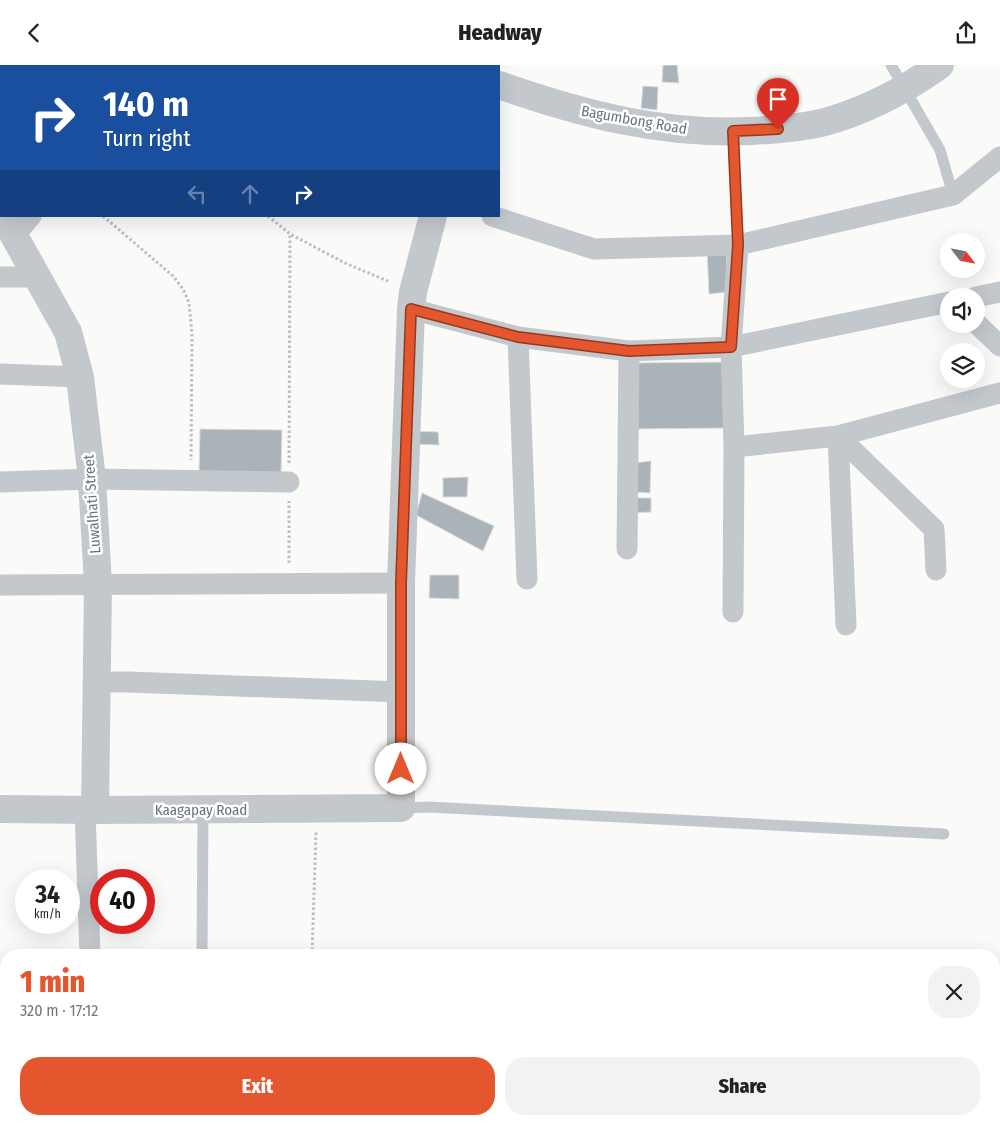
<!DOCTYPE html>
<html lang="en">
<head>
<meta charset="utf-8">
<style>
	body { margin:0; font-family:"Fira Sans Condensed",sans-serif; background:#f2f2f2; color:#222; height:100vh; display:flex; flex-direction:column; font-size:19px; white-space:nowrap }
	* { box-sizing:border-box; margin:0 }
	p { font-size:16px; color:#767676 }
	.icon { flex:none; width:28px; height:28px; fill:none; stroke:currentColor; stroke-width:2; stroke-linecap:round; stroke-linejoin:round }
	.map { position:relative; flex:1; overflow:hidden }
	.side { position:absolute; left:0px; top:884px; width:1000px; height:176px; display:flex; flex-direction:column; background:#fff; border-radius:20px 20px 0 0; box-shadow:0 5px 20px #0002 }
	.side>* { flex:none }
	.guide { position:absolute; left:0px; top:0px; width:500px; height:152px; box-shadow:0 5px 20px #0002; background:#1a4fa0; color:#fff; overflow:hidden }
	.needle { width:32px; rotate:122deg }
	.tools { position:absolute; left:940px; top:168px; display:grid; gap:10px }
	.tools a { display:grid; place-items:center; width:45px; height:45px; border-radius:50%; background:#fff; box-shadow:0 5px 20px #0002; font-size:25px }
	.speed { position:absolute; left:15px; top:804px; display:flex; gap:10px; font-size:25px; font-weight:700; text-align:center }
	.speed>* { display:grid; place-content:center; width:65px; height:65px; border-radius:50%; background:#fff; box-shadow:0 5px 20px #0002; line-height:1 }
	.speed small { font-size:12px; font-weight:400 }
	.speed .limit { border:8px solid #d22; background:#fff; color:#111 }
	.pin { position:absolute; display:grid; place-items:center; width:42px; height:42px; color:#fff; margin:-51px -21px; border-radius:50% 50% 50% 0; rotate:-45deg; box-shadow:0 0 5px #0007 }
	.pin .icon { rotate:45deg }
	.me { position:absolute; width:55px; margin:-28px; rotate:0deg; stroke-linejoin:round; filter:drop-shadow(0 0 4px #0008) }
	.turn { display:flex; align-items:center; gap:18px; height:105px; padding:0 20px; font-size:22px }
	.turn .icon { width:65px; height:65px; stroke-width:2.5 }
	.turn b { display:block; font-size:35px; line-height:42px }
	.lanes { display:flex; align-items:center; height:48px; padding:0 20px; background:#0003; justify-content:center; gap:25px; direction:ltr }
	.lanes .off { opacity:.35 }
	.round { display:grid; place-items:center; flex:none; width:52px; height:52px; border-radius:20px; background:#f2f2f2 }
	.overview { display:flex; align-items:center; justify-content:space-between; height:85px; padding:0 20px }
	h1 { font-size:30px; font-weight:800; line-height:38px; color:#e4572e }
	.button { display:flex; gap:10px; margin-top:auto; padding:10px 20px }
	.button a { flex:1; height:58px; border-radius:20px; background:#e4572e; color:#fff; font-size:20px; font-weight:800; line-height:58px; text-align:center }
	.button a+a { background:#f2f2f2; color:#222 }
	header { display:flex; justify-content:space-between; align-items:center; height:65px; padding:0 20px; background:#fff; font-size:22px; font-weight:800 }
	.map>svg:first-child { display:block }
	.water { fill:#bbc7cb }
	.building { fill:#aab3b9; stroke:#dcdcda }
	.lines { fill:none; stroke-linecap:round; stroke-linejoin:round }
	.path { stroke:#bbbfc2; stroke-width:3; stroke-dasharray:2.5 2.5; stroke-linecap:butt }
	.service { stroke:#c3c8cc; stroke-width:11 }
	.minor { stroke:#c3c8cc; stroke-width:21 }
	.tertiary { stroke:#c3c8cc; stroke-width:28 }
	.route-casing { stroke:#94391e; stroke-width:12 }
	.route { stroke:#e4572e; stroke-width:9 }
	.labels { text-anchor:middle; stroke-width:5; stroke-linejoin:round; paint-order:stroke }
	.street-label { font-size:15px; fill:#657683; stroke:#fff }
</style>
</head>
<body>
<header><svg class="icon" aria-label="back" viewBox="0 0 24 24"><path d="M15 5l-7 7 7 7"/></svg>Headway<svg class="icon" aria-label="share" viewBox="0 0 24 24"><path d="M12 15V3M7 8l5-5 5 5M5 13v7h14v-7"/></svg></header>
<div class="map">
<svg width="1000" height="1059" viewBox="0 0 1000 1059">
	<rect width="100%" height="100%" fill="#fafaf8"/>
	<path class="water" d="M994 970H1000V1024H994Z
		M574 1054H734L720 1059H568Z"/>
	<path class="building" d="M663 0H677L679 18 662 17Z
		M643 21 658 22 657 45 641 43Z
		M726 181 728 227 709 229 707 183Z
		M730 297V363L631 364V298Z
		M200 364 282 365 281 410 199 409Z
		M412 366 438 367 439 380 410 379Z
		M651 396 650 428 633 427 634 398Z
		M468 412 467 432H443V413Z
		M422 428 494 461 483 486 416 450Z
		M632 433H651V447L630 448Z
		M430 510H459V534L429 533Z"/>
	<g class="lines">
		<path class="path" d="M255 0 256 1
			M103 151 173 211 183 224 189 238 192 269 191 395
			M268 151 290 169 345 198 390 217
			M289 398 290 169
			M289 498V436
			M312 890 316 767"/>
		<path class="service" d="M891 0 940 85 953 130
			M733 67 738 180
			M401 743 428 742 944 769
			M202 890 203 745
			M201 1059V1054"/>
		<path class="minor" d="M32 1 33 0
			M160 1 161 0
			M0 37 1 35
			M492 151 594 184 738 180 953 130 1000 92
			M15 170 31 151
			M0 212H37
			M976 232 1000 227
			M411 244 518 272 629 286 731 282 949 237
			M976 258 1000 281
			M518 272 527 514
			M0 309 80 312
			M838 371 846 560
			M838 371 934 464 936 505
			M734 382 838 371 1000 328
			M0 417 92 414 289 417
			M627 484 629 286
			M0 520 401 518
			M733 547 734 382 731 282 738 180
			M97 617H128L402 627
			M85 745 90 890
			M95 1054V1059"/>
		<path class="tertiary" d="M459 0 461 1
			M499 20C582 49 661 70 750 66 774 65 798 63 821 58 863 47 905 25 940 0
			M3 151 68 267 80 312 92 414 98 520 95 745
			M0 744 95 745 401 743V518L411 244 413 227 433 151"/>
	</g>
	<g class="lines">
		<defs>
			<path id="route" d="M401 704V518L411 244 518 272 629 286 731 282 738 180 733 66 778 64"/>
		</defs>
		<use href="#route" class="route-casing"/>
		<use href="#route" class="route"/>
	</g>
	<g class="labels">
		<g class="street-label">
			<text transform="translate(634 55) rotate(10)" y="5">Bagumbong Road</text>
			<text transform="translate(92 439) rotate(-94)" y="5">Luwalhati Street</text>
			<text x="201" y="750">Kaagapay Road</text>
		</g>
	</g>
</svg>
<div class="tools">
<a><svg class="needle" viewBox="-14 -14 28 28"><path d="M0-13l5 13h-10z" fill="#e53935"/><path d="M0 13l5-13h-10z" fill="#767676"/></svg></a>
<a><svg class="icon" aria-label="sound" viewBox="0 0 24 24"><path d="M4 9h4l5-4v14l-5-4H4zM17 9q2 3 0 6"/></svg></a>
<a><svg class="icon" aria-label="layers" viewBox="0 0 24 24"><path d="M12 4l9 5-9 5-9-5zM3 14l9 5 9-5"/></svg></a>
</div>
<div class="speed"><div>34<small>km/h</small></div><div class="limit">40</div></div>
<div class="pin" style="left:778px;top:64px;background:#d93025"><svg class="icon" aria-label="arrive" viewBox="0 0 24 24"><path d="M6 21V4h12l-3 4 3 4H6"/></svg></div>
<svg class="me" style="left:401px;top:704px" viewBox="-20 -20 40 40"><circle r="19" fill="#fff"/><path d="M0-13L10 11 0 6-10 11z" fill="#e4572e"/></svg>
<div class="guide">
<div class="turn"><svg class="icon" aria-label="right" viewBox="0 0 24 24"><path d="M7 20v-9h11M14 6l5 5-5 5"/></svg><div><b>140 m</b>Turn right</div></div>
<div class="lanes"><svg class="icon off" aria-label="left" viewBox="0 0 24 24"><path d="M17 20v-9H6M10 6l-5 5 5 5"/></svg><svg class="icon off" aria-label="ahead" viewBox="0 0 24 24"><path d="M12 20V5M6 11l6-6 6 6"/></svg><svg class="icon" aria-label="right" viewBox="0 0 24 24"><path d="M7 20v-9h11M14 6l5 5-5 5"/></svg></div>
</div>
<section class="side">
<div class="overview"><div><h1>1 min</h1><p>320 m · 17:12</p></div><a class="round"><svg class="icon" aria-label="close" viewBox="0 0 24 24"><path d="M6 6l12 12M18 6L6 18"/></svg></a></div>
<div class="button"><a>Exit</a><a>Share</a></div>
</section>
</div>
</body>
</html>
